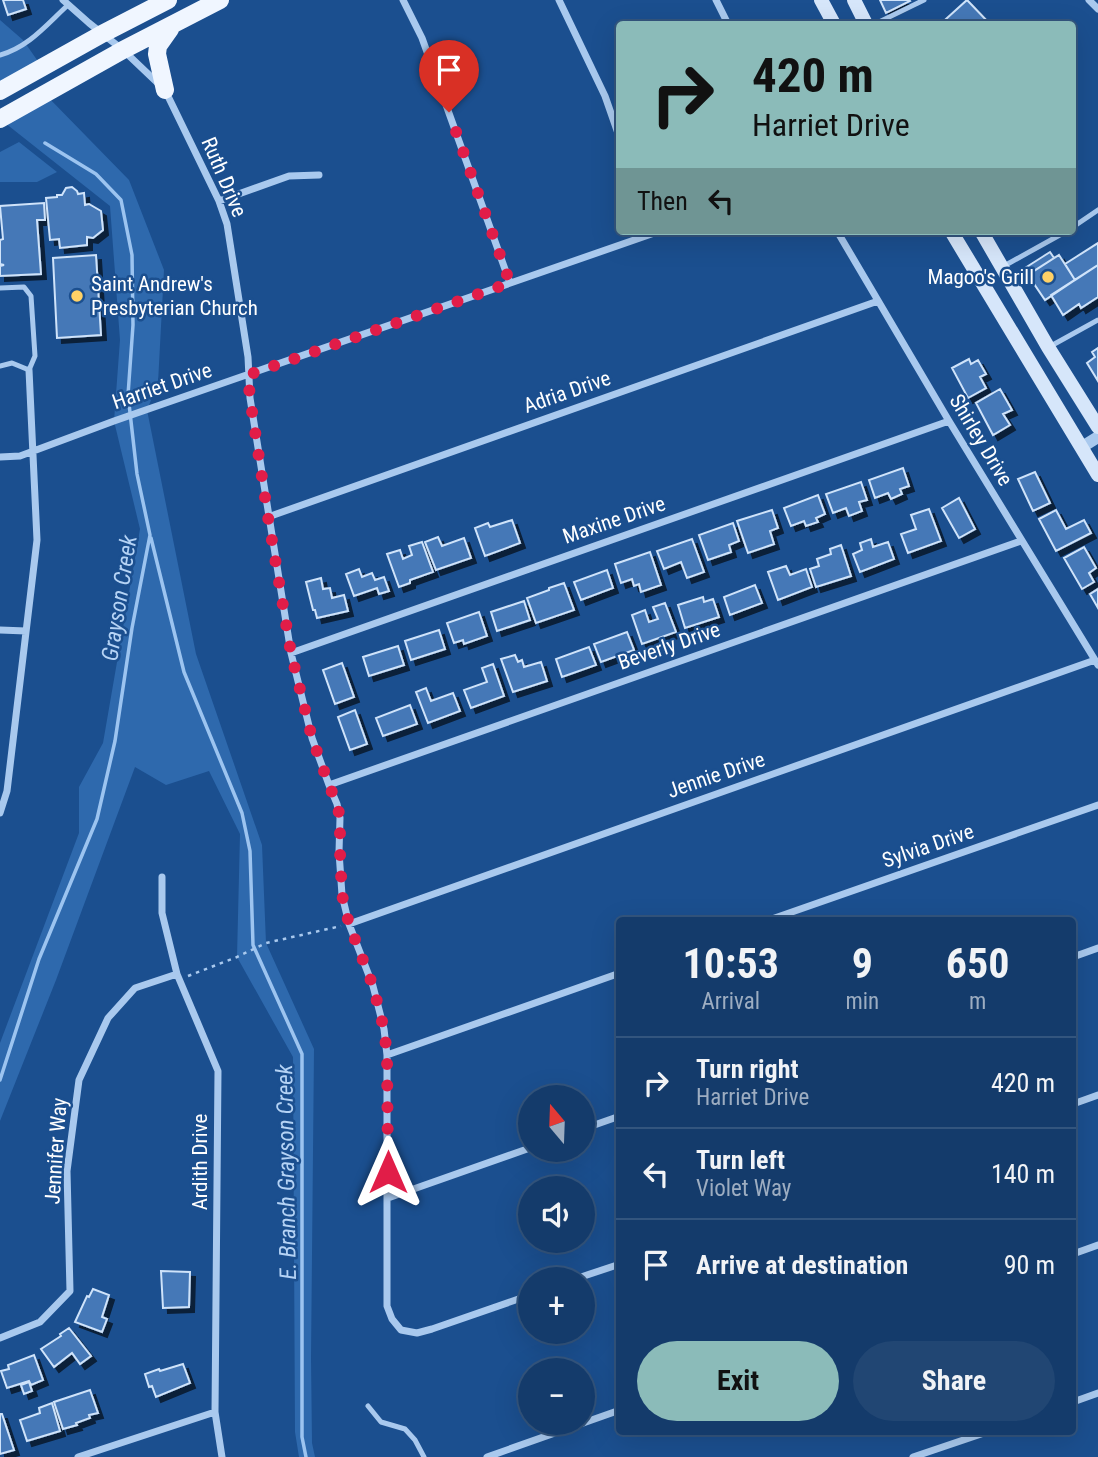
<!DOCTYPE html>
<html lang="en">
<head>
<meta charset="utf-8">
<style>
	body { margin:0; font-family:"Roboto Condensed",sans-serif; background:#214673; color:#f1f3f6; height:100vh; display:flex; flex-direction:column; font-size:26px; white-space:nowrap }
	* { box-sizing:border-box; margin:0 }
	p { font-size:23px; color:#9dadc1 }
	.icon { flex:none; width:38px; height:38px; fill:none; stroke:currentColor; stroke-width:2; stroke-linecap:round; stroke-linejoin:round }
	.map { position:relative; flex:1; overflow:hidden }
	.details { position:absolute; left:616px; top:917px; width:460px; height:518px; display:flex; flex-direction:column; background:#143b6b; border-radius:7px; box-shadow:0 7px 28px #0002,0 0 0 2px #33557e }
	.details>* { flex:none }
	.guide { position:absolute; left:616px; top:21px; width:460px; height:214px; border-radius:7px; box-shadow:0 7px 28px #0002,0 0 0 2px #33557e; background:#8bbbb9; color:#111; overflow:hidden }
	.needle { width:46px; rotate:341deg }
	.buttons { position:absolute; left:518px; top:1085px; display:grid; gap:14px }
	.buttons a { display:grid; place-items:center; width:77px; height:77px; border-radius:50%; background:#143b6b; box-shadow:0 7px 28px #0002,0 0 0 2px #33557e; font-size:35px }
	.pin { position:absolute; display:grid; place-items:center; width:60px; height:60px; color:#fff; margin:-72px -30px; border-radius:50% 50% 50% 0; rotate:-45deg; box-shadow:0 0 7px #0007 }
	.pin .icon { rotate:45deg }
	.me { position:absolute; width:77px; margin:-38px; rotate:0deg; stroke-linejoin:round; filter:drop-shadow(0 0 5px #0008) }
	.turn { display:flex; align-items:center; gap:24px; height:147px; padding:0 21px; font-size:32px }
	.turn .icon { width:91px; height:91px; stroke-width:2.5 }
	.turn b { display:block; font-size:49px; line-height:60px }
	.then { display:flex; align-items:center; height:66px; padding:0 21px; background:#0003; gap:14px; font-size:26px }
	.eta { display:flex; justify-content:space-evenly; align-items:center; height:119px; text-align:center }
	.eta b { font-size:42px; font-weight:700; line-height:49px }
	.button { display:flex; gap:14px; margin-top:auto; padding:14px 21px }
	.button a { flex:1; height:80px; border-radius:42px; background:#8bbbb9; color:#111; font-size:28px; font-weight:700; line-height:80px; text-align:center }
	.button a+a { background:#214673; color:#f1f3f6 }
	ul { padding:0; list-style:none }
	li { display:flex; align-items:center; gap:21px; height:91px; padding:0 21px; border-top:2px solid #33557e }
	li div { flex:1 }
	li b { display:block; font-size:26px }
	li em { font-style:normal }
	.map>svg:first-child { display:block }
	.green { fill:#2e69ad }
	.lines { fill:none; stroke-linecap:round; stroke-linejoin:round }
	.stream { stroke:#9cc4f0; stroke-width:3.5 }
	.building { fill:#4478b7; stroke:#cfe3fa; stroke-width:2; filter:url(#shadow) }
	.path { stroke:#a9c9ee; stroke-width:2.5; stroke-dasharray:3.5 5; stroke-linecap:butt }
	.service { stroke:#a9c9ee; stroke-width:5 }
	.minor { stroke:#a9c9ee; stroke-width:7 }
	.tertiary { stroke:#a9c9ee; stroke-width:12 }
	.secondary { stroke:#d6e6fa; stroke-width:14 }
	.primary { stroke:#f0f6ff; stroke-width:18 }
	.route { stroke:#e11d48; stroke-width:12; stroke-dasharray:0 21.6 }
	.poi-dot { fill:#ffd166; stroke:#1b4f8f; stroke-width:2.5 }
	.labels { text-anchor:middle; stroke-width:5; stroke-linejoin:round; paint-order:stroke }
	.street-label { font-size:21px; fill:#fff; stroke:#1b4f8f }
	.poi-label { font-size:21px; fill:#fff; stroke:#1b4f8f; text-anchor:end }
	.water-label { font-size:23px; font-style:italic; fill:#b5d3f5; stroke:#1b4f8f }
</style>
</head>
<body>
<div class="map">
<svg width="1098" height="1457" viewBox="0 0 1098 1457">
	<defs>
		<filter id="shadow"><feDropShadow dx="5" dy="5" stdDeviation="0" flood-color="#0009"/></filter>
	</defs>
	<rect width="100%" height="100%" fill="#1b4f8f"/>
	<path class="green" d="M0 20 23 40 42 67 0 91Z
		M45 94 129 180 164 270 158 383 147 410 196 654 262 845 266 943 314 1049 311 1358 312 1443 315 1457H299L295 1432 293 1057 237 957 240 834 209 771 166 785 135 767 56 980 0 1121V1043L79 833V787L103 743 140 529 114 421 120 340 110 206 0 119Z
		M19 142 57 172 37 182H0V152Z"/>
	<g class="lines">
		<path class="stream" d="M151 538 184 672 242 813 250 851 253 945 302 1054V1437L306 1457
			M0 1080 39 959 97 819 115 741 132 628 150 535 137 474 128 395 133 325 132 255 121 200 96 174 45 143"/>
	</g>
	<path class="building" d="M3 0H23L26 9 8 15Z
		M880 0H909L910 1 886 13Z
		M967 0 990 24H952L946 19Z
		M72 187 77 191 78 194 84 193 85 205 89 204 101 211 103 230 93 238 87 237V245L60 248 59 239 50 240 46 198 57 197V195H62L66 188Z
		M44 203 45 220H37L41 274 0 276V266L4 265 0 264V240L3 239 0 206Z
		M1098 243V265L1075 280 1065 264Z
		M1050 252 1054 258 1029 274 1025 268Z
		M96 255 101 335 57 338 53 258Z
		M1059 255 1075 280 1045 300 1028 275Z
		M1098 265V297L1081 308 1079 304 1063 315 1051 295Z
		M1098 348V381L1087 363 1095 357 1092 352Z
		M969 359 971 364 978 360 986 374 980 377 986 388 968 398 952 368Z
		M1000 389 1012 410 1003 414 1010 425 993 435 976 403Z
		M903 468 909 486 900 489 902 494 891 499 888 493 875 498 869 480Z
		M1035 472 1050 503 1033 511 1018 479Z
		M861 482 867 500 859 502 862 511 849 516 846 508 833 513 826 494Z
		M818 495 825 514 816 518 818 522 806 526 804 521 791 526 784 508Z
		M959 498 975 529 959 538 942 508Z
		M929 509 941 541 908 553 901 534 916 529 911 515Z
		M772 510 778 528 770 531 774 544 748 553 737 521Z
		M1056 510 1066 529 1084 520 1091 533 1056 551 1039 519Z
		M512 520 520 543 485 556 475 528 488 523 490 527Z
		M733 523 739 541 729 545 731 552 708 560 699 535Z
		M438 537 442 546 464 538 471 558 436 570 425 542Z
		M692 539 704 572 687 578 681 562 664 569 657 551Z
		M871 539 873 547 888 542 894 559 860 572 853 554 862 550 860 543Z
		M422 542 433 572 410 580V583L399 587 387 554 400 550 403 559 412 555 409 546Z
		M841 545 851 576 816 587 810 569 819 566 817 559 831 554 830 549Z
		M1084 547 1096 568 1089 573 1094 582 1082 589 1064 558Z
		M650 552 661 585 641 592 639 584 634 586 632 579 621 583 615 564Z
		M786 566 790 575 806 569 812 587 778 600 768 572Z
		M359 569 362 577 372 573 375 580 384 577 389 591 379 594 377 588 354 596 346 574Z
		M607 570 613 588 581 600 574 582Z
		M321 578 323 589 330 588 332 598 344 595 348 611 317 618 315 610H313L306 582Z
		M564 583 574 610 536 623 527 598 549 590V588Z
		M755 585 762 603 730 615 724 597Z
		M1098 589V608L1090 594Z
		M703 597 704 602 713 599 719 617 685 628 678 605Z
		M524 601 530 620 497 631 491 612Z
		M665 603 676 632 642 644 632 615 645 610 649 622 658 619 653 607Z
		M479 612 487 636 464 644 463 640 454 643 447 623Z
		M439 630 445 649 411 660 405 641Z
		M627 632 634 650 601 662 594 644Z
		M398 646 404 665 369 676 363 657Z
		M589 647 596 665 562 677 556 659Z
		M515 655 518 662 522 660 524 667 541 662 547 681 513 692 501 659Z
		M342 663 354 697 335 704 323 670Z
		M493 664 504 696 471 708 464 690 487 682 482 668Z
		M426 688 431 701 453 693 460 711 428 723 416 692Z
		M410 705 417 724 383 736 376 718Z
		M355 710 367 744 350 750 338 717Z
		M161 1271 190 1272 189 1307 163 1308Z
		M93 1289 109 1295 102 1317 107 1319 102 1332 75 1322 87 1296 89 1297Z
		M69 1328 91 1356 80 1364 72 1353 54 1367 41 1349 61 1336 60 1334Z
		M34 1355 43 1380 31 1385 29 1381 7 1388 1 1371 9 1369 8 1365Z
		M183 1364 190 1383 156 1397 152 1386 149 1387 145 1374 159 1369 160 1371Z
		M29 1382 32 1391 24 1394 21 1385Z
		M90 1390 98 1413 89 1415 90 1418 76 1423 77 1425 63 1429 54 1402Z
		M52 1403 60 1431 27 1441 20 1420 40 1413 39 1408Z
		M0 1414H2L14 1450 0 1454Z"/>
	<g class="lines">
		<path class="path" d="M188 976 237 957 266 943 341 926"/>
		<path class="service" d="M875 24 924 0
			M0 55C29 47 47 24 68 5
			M1073 187 1075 188
			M1073 227 1098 210
			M1004 266 1067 231
			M0 288 24 287 31 296 35 356 29 370 12 363 0 366
			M1049 347 1098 320
			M368 1406 381 1422 405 1429 415 1440 424 1457"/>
		<path class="minor" d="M63 0 89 23 123 50 165 90 219 201 227 224 248 357 250 398 291 653 312 738 329 785 337 804 340 818 339 852 342 895 349 924 373 986 384 1029 387 1055V1306L392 1319 401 1330 417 1333 432 1329 530 1295
			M403 0 422 38 510 283
			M559 0 605 96 620 139
			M716 0 728 24
			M1089 0 1098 9
			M219 201 289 176 319 175
			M837 231 949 421 1098 665
			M0 457 20 456 114 421 660 231
			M268 517 878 301
			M0 630 26 631
			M291 653 949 421
			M329 785 1021 541
			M0 813 7 791 37 540 29 370
			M162 877V913L177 974 218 1071 215 1412 222 1457
			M769 920 1098 805
			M349 924 1095 660
			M1073 957 1098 948
			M387 1055 620 973
			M1073 1104 1098 1095
			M583 1129 620 1116
			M388 1198 530 1148
			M1073 1254 1098 1245
			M575 1279 620 1264
			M0 1338 40 1322 70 1291 67 1171 79 1080 108 1018 135 988 177 974
			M1073 1402 1098 1393
			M78 1457 215 1412
			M487 1457 620 1410
			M913 1457 987 1432"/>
		<path class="tertiary" d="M1082 447 1098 437"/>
		<path class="secondary" d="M821 0 834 24
			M854 0 866 24
			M951 231 1098 475
			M981 231 1048 347 1098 427"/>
		<path class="primary" d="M165 90 157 54 158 46 170 29
			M0 91 102 34 168 0
			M0 119 123 50 220 0"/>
	</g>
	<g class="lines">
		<path class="route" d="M388 1172 387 1055 384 1029 373 986 349 924 342 895 340 852V818L337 804 329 785 312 738 291 653 268 517 250 398 248 375 510 283 449 112"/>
	</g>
	<g class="poi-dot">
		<circle cx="1048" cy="277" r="7"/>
		<circle cx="77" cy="296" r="7"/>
	</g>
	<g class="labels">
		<g class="street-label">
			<text transform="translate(224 177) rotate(67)" y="7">Ruth Drive</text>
			<text transform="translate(162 386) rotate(-19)" y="7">Harriet Drive</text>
			<text transform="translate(567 392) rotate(-19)" y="7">Adria Drive</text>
			<text transform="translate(981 440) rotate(59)" y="7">Shirley Drive</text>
			<text transform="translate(614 520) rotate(-19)" y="7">Maxine Drive</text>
			<text transform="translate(669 646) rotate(-19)" y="7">Beverly Drive</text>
			<text transform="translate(716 775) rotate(-19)" y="7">Jennie Drive</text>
			<text transform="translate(928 846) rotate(-19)" y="7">Sylvia Drive</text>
			<text transform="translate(56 1151) rotate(-86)" y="7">Jennifer Way</text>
			<text transform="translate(200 1162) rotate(-90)" y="7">Ardith Drive</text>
		</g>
		<g class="poi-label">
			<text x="1034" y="284">Magoo's Grill</text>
			<text x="91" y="291" text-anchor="start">Saint Andrew's<tspan x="91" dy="24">Presbyterian Church</tspan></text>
		</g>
		<g class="water-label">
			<text transform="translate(119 598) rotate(-81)" y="8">Grayson Creek</text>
			<text transform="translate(286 1172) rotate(-91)" y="8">E. Branch Grayson Creek</text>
		</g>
	</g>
</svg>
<div class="buttons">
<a><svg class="needle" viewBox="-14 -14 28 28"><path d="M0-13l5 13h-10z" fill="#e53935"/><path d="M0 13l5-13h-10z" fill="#9dadc1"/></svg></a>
<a><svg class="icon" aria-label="sound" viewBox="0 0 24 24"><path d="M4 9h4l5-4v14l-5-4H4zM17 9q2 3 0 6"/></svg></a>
<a>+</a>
<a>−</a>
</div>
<div class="pin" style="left:449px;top:112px;background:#d93025"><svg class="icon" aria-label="arrive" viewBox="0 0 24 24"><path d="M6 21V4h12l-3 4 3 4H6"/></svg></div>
<svg class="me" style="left:388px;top:1172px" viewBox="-20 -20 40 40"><path d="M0-17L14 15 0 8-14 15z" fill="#e11d48" stroke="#fff" stroke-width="4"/></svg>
<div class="guide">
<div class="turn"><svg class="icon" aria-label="right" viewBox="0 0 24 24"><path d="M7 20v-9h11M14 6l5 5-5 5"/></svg><div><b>420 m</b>Harriet Drive</div></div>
<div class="then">Then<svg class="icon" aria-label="left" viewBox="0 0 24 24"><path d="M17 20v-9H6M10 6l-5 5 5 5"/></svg></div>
</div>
<section class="details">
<div class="eta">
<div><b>10:53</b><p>Arrival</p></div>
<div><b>9</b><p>min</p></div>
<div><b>650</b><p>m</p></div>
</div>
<ul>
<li><svg class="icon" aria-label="right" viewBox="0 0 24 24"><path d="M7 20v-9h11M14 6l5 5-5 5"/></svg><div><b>Turn right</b><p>Harriet Drive</p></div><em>420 m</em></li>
<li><svg class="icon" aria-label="left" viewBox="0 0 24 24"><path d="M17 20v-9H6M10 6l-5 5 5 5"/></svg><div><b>Turn left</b><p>Violet Way</p></div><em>140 m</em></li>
<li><svg class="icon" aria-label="arrive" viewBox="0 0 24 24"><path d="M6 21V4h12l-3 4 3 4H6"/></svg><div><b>Arrive at destination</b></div><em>90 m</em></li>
</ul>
<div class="button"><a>Exit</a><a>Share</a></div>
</section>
</div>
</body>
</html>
